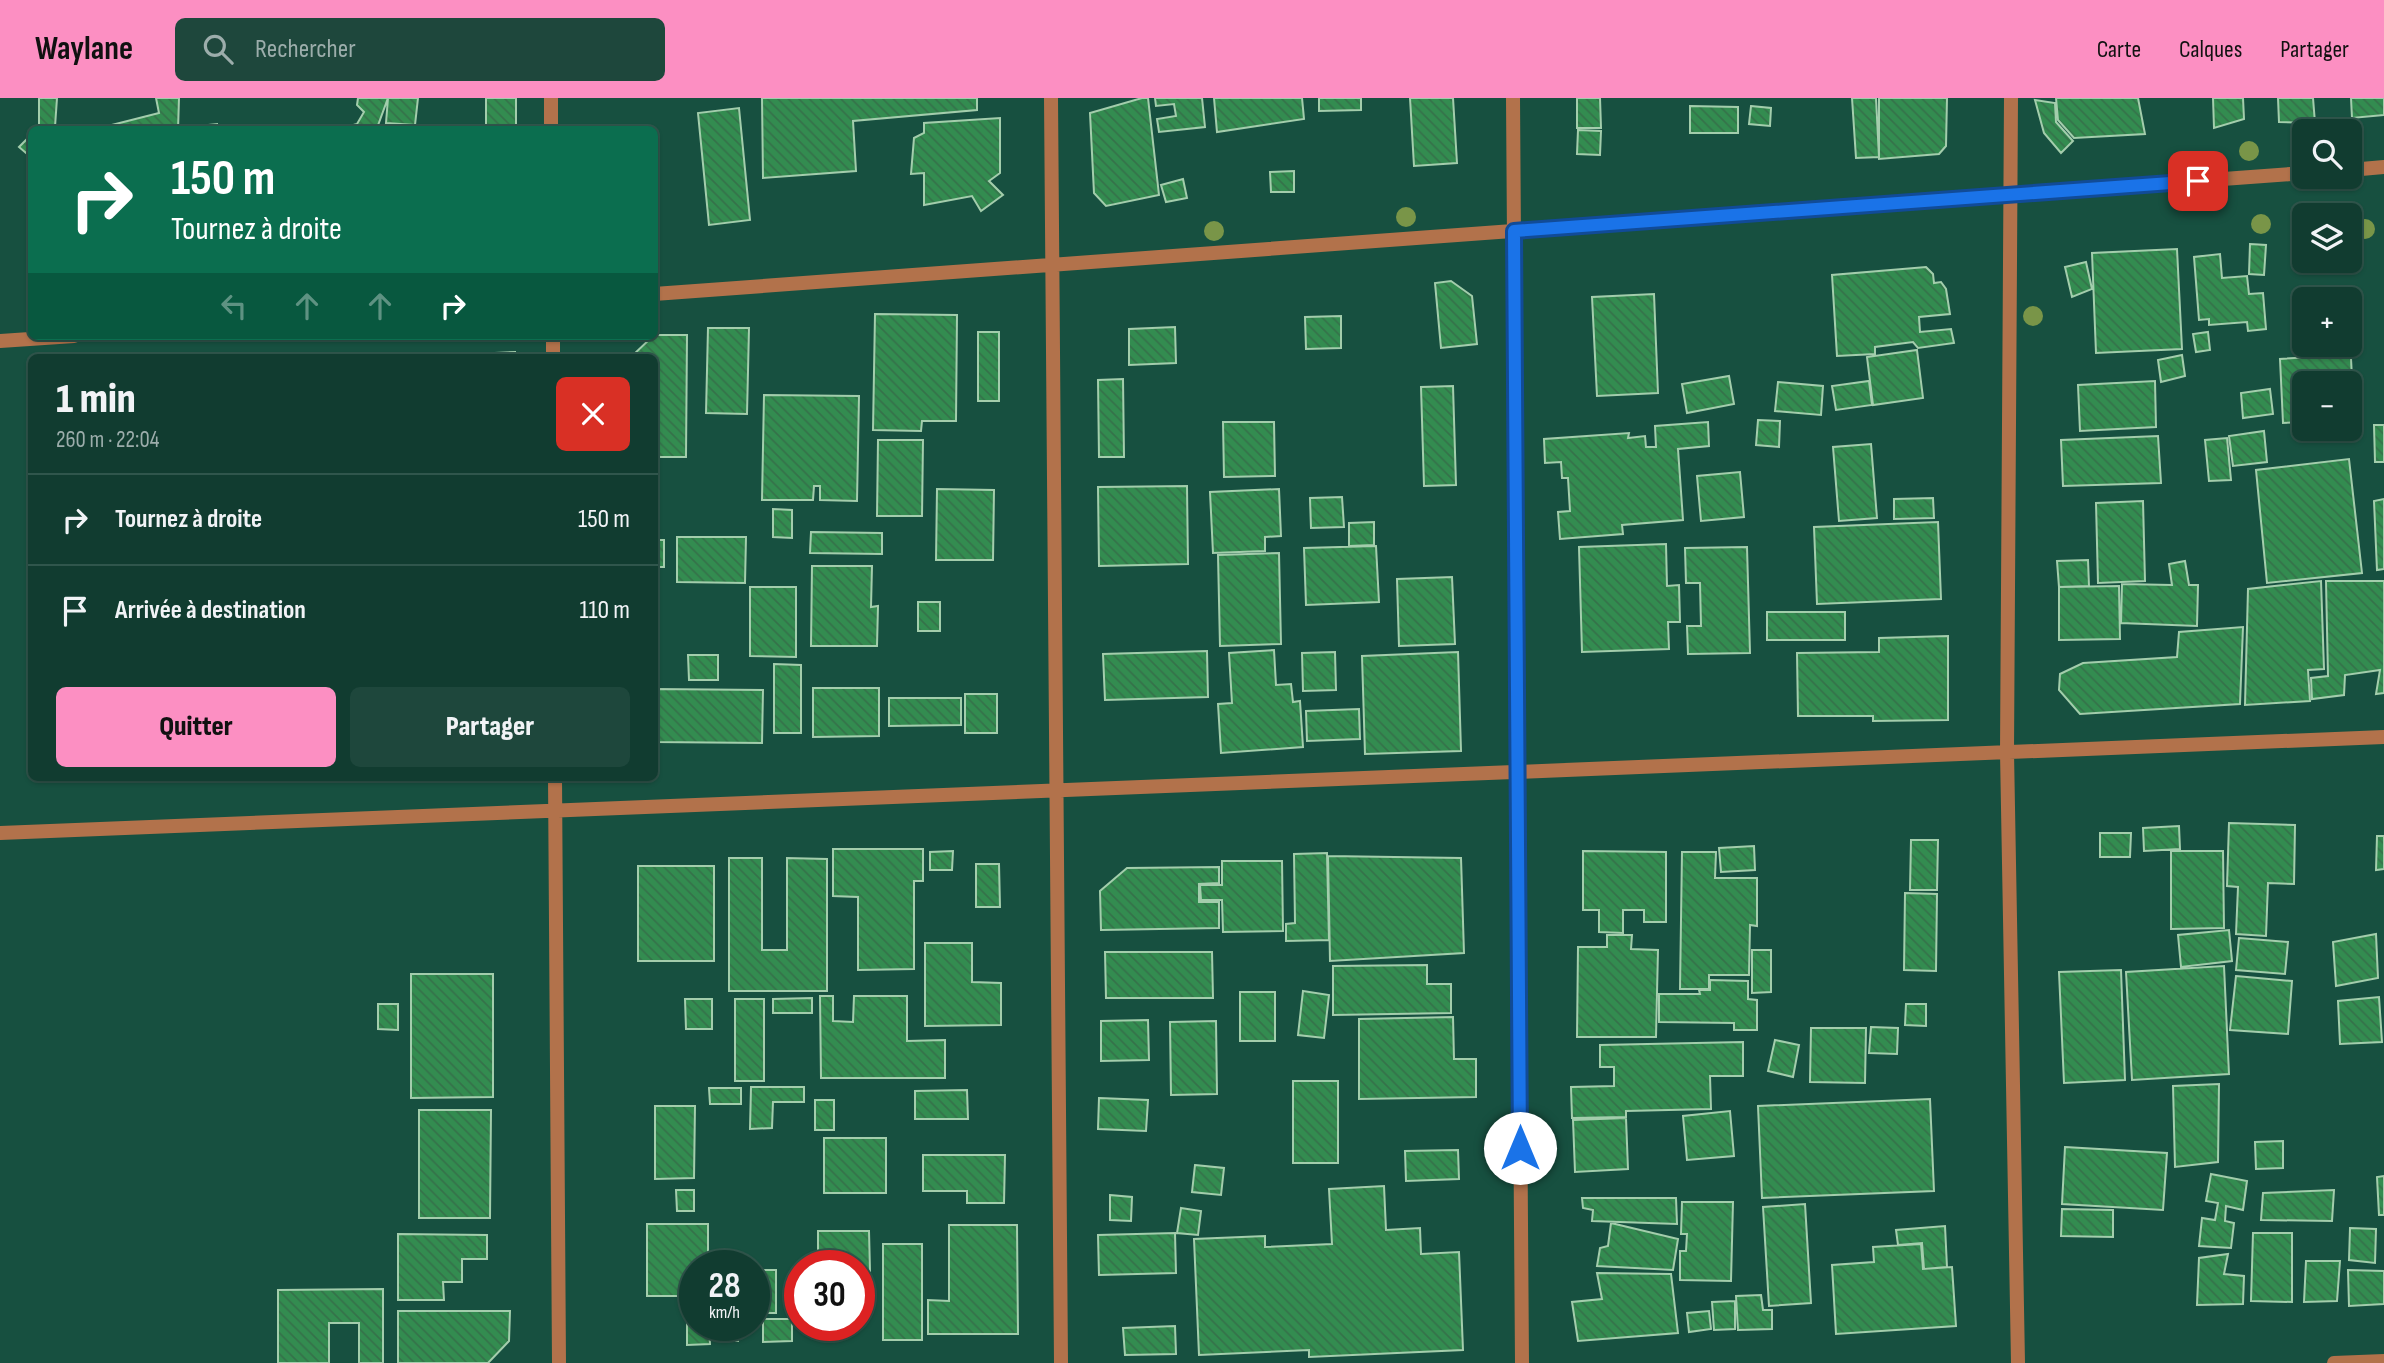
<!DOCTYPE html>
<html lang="fr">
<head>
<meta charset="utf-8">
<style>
	body { margin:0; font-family:"Sofia Sans Condensed",sans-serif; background:#1e473c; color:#f1f3f6; height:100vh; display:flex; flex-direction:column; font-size:26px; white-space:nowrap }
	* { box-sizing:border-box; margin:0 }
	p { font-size:23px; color:#9cadab }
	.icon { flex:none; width:38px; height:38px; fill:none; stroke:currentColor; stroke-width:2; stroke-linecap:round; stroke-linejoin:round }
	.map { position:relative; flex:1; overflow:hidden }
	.panel { position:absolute; left:28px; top:256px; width:630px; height:427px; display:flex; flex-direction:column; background:#113c30; border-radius:10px; box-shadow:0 2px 5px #0004,0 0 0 2px #30564c }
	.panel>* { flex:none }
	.hud { position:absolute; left:28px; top:28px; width:630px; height:214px; border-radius:10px; box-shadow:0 2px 5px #0004,0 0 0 2px #30564c; background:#0b6e4f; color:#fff; overflow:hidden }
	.buttons { position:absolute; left:2292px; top:21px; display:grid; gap:14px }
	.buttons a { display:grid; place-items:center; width:70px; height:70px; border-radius:10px; background:#113c30; box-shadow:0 2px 5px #0004,0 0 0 2px #30564c; font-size:35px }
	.speed { position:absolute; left:679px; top:1152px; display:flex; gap:14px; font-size:35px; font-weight:700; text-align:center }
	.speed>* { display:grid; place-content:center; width:91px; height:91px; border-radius:50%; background:#113c30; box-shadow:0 2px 5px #0004,0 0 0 2px #30564c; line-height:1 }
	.speed small { font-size:18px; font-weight:400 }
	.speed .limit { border:10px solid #d22; background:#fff; color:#111 }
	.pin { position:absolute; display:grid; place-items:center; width:60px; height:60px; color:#fff; margin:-30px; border-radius:14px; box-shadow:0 4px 10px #0006 }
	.me { position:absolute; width:77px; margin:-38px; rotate:0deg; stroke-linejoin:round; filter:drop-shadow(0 0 5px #0008) }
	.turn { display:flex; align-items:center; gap:24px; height:147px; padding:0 28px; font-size:32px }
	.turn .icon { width:91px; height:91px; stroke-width:2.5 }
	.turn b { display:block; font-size:49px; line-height:60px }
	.lanes { display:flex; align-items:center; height:66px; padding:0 28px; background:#0003; justify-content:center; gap:35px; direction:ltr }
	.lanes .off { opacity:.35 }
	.round { display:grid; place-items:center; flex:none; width:74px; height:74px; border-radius:10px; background:#1e473c }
	.summary { display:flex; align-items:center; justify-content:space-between; height:119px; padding:0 28px }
	h1 { font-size:42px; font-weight:800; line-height:52px }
	.action { display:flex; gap:14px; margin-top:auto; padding:14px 28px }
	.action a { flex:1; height:80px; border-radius:10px; background:#fc8fc2; color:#111; font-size:28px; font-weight:800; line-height:80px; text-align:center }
	.action a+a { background:#1e473c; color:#f1f3f6 }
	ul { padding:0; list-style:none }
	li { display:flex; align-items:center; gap:21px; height:91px; padding:0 28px; border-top:2px solid #30564c }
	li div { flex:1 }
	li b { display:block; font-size:26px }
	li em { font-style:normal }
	header { display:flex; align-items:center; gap:42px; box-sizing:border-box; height:98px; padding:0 35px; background:#fc8fc2; color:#111 }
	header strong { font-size:33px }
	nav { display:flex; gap:38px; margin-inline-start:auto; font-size:24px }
	.search { width:490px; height:63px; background:#1e473c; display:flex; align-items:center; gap:18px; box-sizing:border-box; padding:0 24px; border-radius:10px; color:#9cadab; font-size:26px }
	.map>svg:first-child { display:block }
	.building { fill:url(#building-back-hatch); stroke:#a3cdac; stroke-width:2 }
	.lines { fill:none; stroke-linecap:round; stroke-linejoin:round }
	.minor { stroke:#b2724b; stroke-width:14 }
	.tree { fill:#799548 }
	.route-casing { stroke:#114b97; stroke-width:18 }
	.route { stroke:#1a73e8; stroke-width:12 }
</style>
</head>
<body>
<header>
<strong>Waylane</strong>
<div class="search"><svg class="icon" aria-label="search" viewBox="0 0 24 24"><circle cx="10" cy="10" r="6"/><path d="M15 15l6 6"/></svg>Rechercher</div>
<nav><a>Carte</a><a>Calques</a><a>Partager</a></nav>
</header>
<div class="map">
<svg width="2384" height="1265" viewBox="0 0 2384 1265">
	<defs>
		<pattern id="building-back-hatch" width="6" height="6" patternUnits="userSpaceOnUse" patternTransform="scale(1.75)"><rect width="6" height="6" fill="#338c50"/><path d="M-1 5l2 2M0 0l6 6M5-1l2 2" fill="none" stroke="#35724a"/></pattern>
	</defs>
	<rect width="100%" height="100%" fill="#175040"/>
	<path class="building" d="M39 0H57L55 29 60 32H36L39 28Z
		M156 0H179L178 32H92L159 15Z
		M358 0H388L377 30 335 32 357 26 364 14 357 7Z
		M388 0H418L415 27 386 25Z
		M486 0H516V31H486Z
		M762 0H977V12L853 23 856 73 763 80Z
		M1142 0H1148L1159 97 1106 108 1094 95 1090 15Z
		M1155 0H1202L1205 29 1159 34 1157 21 1176 18 1174 6 1156 8Z
		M1214 0H1302L1304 21 1217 34Z
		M1319 0H1361V12L1319 13Z
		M1410 0H1453L1457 65 1414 68Z
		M1577 0H1600L1601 30H1577Z
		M1852 0H1876L1879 59 1856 60Z
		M1879 0H1947L1946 48 1939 56 1879 61Z
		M2056 0H2138L2145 36 2074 40 2058 22Z
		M2213 0H2243L2244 21 2214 30Z
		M2278 0H2313L2315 25 2279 24Z
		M2351 0H2384V17L2352 20Z
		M2035 2 2055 5 2056 24 2073 43 2061 55 2044 35Z
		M1690 8 1738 9V35H1690Z
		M1751 8 1771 10 1770 28 1749 26Z
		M739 10 750 122 709 127 698 15Z
		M1000 20V75L989 83 1003 97 981 113 972 98 924 107V75L911 76 914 40 924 35V25Z
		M217 26V32H188L187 29Z
		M1578 32 1601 33 1600 57 1577 56Z
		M32 36V60L19 49Z
		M1294 73V94H1271L1270 74Z
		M1183 81 1187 100 1166 104 1161 87Z
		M2250 146 2266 147 2264 177 2249 176Z
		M2177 151 2182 251 2096 255 2092 155Z
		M2220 156 2222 180 2247 178 2249 196 2263 195 2266 231 2248 233 2247 224 2209 227V221L2199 222 2194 159Z
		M2086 164 2092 191 2072 199 2065 169Z
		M1926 169 1933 176 1934 185 1941 184 1946 191 1950 216 1919 219 1920 234 1951 231 1954 245 1918 250 1913 244 1875 249V256L1837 258 1832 177Z
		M1451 183 1472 198 1477 246 1441 250 1435 185Z
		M1654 196 1658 295 1597 298 1592 199Z
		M875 216 957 217 956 323H922L921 333 873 332Z
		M1341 218V250L1306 251 1305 219Z
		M1175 229 1176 265 1129 267V231Z
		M708 230H749L747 316 706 315Z
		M978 234H999V303H978Z
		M2208 234 2210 252 2196 254 2193 236Z
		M654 237H687L686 359H654V259H631Z
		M2350 240 2354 321H2350V285H2305V324L2283 325 2280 261 2327 258V247H2350Z
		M1917 252 1923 300 1873 307 1867 259Z
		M515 254V259H413Z
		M2182 257 2185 278 2161 284 2158 262Z
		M1729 278 1734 306 1687 315 1682 286Z
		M1123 281 1124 359H1099L1098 282Z
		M1869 283 1872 307 1836 312 1832 288Z
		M2155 283 2156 329 2080 333 2078 287Z
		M1778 284 1823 288 1821 317 1775 313Z
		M1453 288 1456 387 1424 388 1421 289Z
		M2270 291 2273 316 2243 320 2241 295Z
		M764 297 859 298 857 403 820 402V388H814L813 402H762Z
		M1758 322 1780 323 1779 349 1756 347Z
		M1223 324H1274L1275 378 1224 379Z
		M1708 324 1709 348 1678 351 1683 422 1622 427 1623 436 1560 441 1558 414 1570 413 1568 380H1562L1561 364 1545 365 1544 341 1629 335 1628 340 1645 338 1646 349H1656L1655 328Z
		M2374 327H2384V364H2375Z
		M2264 333 2267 364 2233 368 2229 338Z
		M2158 338 2161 385 2063 388 2061 342Z
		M2227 340 2231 382 2209 383 2205 342Z
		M878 342H923L922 418H877Z
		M1871 346 1877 420 1839 423 1833 349Z
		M2349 361 2362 475 2267 485 2256 372Z
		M1740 374 1744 419 1701 423 1697 378Z
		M1187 388 1188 466 1099 468 1098 389Z
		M937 391 994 392 993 462H936Z
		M1279 391 1281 438 1265 439V453L1213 455 1210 394Z
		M1342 399 1344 429 1311 430 1310 400Z
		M1933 400 1934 420 1894 421V401Z
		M2384 401V471L2377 472 2374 403Z
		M2143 403 2145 483 2098 485 2096 405Z
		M773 411 792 412V440L773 439Z
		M1374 424V447L1349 448V425Z
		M1938 424 1941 501 1817 506 1814 429Z
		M811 434 882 435V456L810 455Z
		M677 439H746L745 485 677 484Z
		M654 442H664V469H654Z
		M1666 446 1667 488 1679 487 1680 524H1668L1669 551 1582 554 1579 449Z
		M1376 448 1379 504 1306 507 1304 450Z
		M1747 449 1750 555 1688 556 1687 528H1701L1700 485H1686L1685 450Z
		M1279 455 1281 546 1220 548 1218 457Z
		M2088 462 2089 488 2059 489 2057 463Z
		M2185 463 2189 487H2198L2197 528 2121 525 2122 486 2172 487 2169 466Z
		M812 468H872L871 509 878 508 877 548H811Z
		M1452 479 1455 546 1399 548 1397 481Z
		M2321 483 2324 571 2308 572 2310 603 2245 607 2248 491Z
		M2326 483H2384V595L2376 596 2380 572 2345 577 2344 597 2312 601 2311 580 2328 578Z
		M2119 488 2120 541 2059 542V489Z
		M750 489H796V559L750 558Z
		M918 504H940V533H918Z
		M1767 514H1845V542H1767Z
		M2243 529 2240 606 2080 616 2059 592 2060 576 2083 565 2177 559 2179 534Z
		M1948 538V622L1873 623V618H1798L1797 555 1879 554V540Z
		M1274 552 1276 587 1291 586 1293 604 1300 603 1303 649 1221 655 1218 606 1232 605 1229 555Z
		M1207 553 1208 599 1105 602 1103 556Z
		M1335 554 1336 592 1303 593 1302 555Z
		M1458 554 1461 653 1365 656 1362 558Z
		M688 557H718V582H689Z
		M774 566 801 567V635H774Z
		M813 590H879V638L813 639Z
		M654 591 763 592 762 645 654 644Z
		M965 596H997V635H965Z
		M889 600H961V627L889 628Z
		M1359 611 1360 641 1307 643 1306 613Z
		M2229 725 2295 727 2294 786 2268 785 2266 838 2236 836 2238 789 2227 788Z
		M2179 728 2180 751 2144 753 2143 730Z
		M2100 735H2131L2130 759H2100Z
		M2377 738H2384V771L2376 772Z
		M1911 742H1938L1937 792H1910Z
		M1754 748 1755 772 1721 774 1719 750Z
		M833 751H923V783H914V871L858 872V799L833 798Z
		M953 753 952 772H930V754Z
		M1583 753 1666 754V824H1644V812H1623V835L1599 834V812H1583Z
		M2171 753H2223L2224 830 2171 831Z
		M1682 754H1716L1715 780H1757V828L1750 827 1749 877H1709V891H1680Z
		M1327 755 1329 842 1286 843V826L1295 825 1294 756Z
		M1328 758 1461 760 1464 855 1330 863Z
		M729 760H762V852H787V760L827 761V893H729Z
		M1222 763H1282L1283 833 1223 834 1222 802H1201L1200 787H1222Z
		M976 766H999L1000 809H976Z
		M638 768H714V863H638Z
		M1219 769V785L1199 786V804H1219V830L1101 832 1100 793 1127 770Z
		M1905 795 1937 796 1936 873 1904 872Z
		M2229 832 2232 863 2181 869 2178 837Z
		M2376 836 2378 880 2336 888 2333 844Z
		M1607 837H1632L1631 851 1658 852 1656 939H1577L1578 849H1607Z
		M2239 840 2288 844 2285 876 2236 872Z
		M925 845H972V884L1001 885V927L925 928Z
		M1752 852H1771V894L1752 895Z
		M1105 854H1212L1213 900H1106Z
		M1427 867V886H1451V915L1333 917V868Z
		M2224 868 2229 976 2132 982 2126 874Z
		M2121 872 2125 982 2064 985 2059 874Z
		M411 876H493V999L411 1000Z
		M2236 878 2292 883 2288 936 2230 932Z
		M1710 882 1748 883V901L1757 902V932H1734V925L1659 924V896H1700L1699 892H1710Z
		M1303 893 1329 897 1324 940 1298 937Z
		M1240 894H1275V943H1240Z
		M820 898H833V923L853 924 854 898H907V943L945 942V980H821Z
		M2379 899 2382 944 2340 946 2338 903Z
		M812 900V915H773V901Z
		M685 901H712V931H686Z
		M735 901H764V983H735Z
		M378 906H398V932L378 931Z
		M1906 906H1926V928L1905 927Z
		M1453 919 1454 961H1476V999L1359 1001V921Z
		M1148 922 1149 962 1101 963V923Z
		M1216 923 1217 996 1171 997 1170 924Z
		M1871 929 1898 930 1897 956 1869 955Z
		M1811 930H1866L1865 985 1810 984Z
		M1775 942 1799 947 1793 979 1768 973Z
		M1743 944V978H1710L1711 1011 1626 1013V1019L1572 1020 1571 989 1614 988V969H1600V947Z
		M1293 983H1338V1065H1293Z
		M2219 986 2218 1064 2175 1069 2173 988Z
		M751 989H804V1004H773L772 1030 750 1031Z
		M709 990H741V1006H710Z
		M967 992 968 1021H915V993Z
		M1099 1000 1148 1002 1146 1033 1098 1031Z
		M1930 1001 1934 1093 1762 1100 1758 1008Z
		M815 1002H834V1032H815Z
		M655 1008H695L694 1080 655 1081Z
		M419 1012H491L490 1120H419Z
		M1730 1013 1734 1058 1687 1062 1683 1018Z
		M1626 1020 1628 1071 1575 1074 1573 1022Z
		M824 1040H886V1095H824Z
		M2283 1043V1070L2256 1071 2255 1044Z
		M2065 1049 2167 1055 2163 1112 2062 1106Z
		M1458 1052 1459 1081 1406 1083 1405 1053Z
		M923 1057H1005L1004 1105H967V1093H923Z
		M1195 1067 1224 1070 1221 1097 1192 1094Z
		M2211 1076 2247 1083 2243 1112 2226 1108 2225 1123 2234 1125 2231 1150 2199 1148 2202 1120 2215 1122 2218 1105 2206 1103Z
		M2384 1078V1117H2379L2377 1079Z
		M1384 1088 1386 1132 1420 1130 1421 1156 1459 1154 1463 1252 1309 1259V1252L1199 1257 1194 1141 1265 1138V1149L1332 1146 1329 1091Z
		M676 1092H694V1113H677Z
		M2334 1092 2332 1123 2261 1122 2263 1095Z
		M1110 1097 1132 1099 1131 1123 1110 1122Z
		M1582 1100H1676L1677 1126 1592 1123 1593 1112 1583 1110Z
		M1682 1104H1733L1731 1183 1680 1182V1153H1686L1687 1136H1681Z
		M1805 1106 1811 1205 1769 1208 1763 1109Z
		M1181 1110 1201 1113 1198 1137 1177 1135Z
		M2062 1111 2113 1112V1139L2061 1138Z
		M1611 1125 1678 1141 1673 1172 1597 1168 1600 1150 1608 1148Z
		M647 1126H708V1167H695V1198H647Z
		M949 1127H1017L1018 1236H928V1202L949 1203Z
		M1945 1128 1947 1169 1924 1171 1922 1145 1898 1147 1896 1132Z
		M2350 1130 2376 1131 2375 1165 2349 1162Z
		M818 1133H869L870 1173H859V1167H818Z
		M1175 1135 1176 1175 1099 1177 1098 1137Z
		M2253 1135H2292V1204L2251 1203Z
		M398 1136 487 1137V1161H462V1184H443L444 1202H398Z
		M883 1146H922V1242H883Z
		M1921 1146 1923 1171 1952 1169 1956 1228 1836 1236 1832 1167 1874 1164 1873 1149Z
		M2228 1156 2224 1176 2244 1178 2243 1206 2197 1207 2199 1160Z
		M2306 1163H2340L2337 1203 2304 1204Z
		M754 1172H776V1215H754Z
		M2348 1172 2384 1173V1206L2349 1208Z
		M1597 1175 1671 1176 1678 1235 1578 1243 1572 1204 1602 1201Z
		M383 1191V1265H359V1225H329V1265H278V1192Z
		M1761 1197 1763 1212H1772V1231L1738 1232 1736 1198Z
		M1735 1203V1231L1714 1232 1712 1204Z
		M695 1206V1227H709L710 1246 687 1247V1207Z
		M398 1213H510L509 1243 488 1265H398Z
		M1709 1213 1711 1231 1689 1234 1687 1215Z
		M763 1221H792V1243L763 1244Z
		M722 1227H738V1243H722Z
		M1175 1228 1176 1256 1125 1257 1123 1230Z"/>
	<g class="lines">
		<path class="minor" d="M551 0V32
			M1051 0 1061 1265
			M1513 0 1522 1265
			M2011 0 2007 654 2018 1265
			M2350 72 2384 69
			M654 196 2305 75
			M553 238V259
			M0 243 74 238
			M555 679 559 1265
			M0 735 2384 639
			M2334 1265 2384 1263"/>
	</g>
	<g class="tree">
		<circle cx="2249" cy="53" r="10"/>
		<circle cx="1406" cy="119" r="10"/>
		<circle cx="2261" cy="126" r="10"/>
		<circle cx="2365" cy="131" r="10"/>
		<circle cx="1214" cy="133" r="10"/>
		<circle cx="2033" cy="218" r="10"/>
	</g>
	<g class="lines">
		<defs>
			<path id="route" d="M1520 1050 1514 133 2198 83"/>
		</defs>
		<use href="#route" class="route-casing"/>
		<use href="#route" class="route"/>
	</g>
</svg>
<div class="buttons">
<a><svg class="icon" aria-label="search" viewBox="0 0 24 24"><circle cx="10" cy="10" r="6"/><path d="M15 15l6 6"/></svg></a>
<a><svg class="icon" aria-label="layers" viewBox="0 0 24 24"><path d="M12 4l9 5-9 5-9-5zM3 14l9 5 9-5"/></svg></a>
<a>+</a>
<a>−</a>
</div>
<div class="speed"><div>28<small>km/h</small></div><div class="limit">30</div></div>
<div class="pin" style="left:2198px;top:83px;background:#d93025"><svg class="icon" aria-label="arrive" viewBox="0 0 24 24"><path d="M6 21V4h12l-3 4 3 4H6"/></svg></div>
<svg class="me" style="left:1520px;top:1050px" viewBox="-20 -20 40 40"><circle r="19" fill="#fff"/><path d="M0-13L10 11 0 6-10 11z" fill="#1a73e8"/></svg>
<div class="hud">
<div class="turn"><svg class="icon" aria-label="right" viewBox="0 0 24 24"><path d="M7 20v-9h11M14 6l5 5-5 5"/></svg><div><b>150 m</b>Tournez à droite</div></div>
<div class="lanes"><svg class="icon off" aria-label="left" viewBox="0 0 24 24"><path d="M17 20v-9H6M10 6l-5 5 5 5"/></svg><svg class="icon off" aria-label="ahead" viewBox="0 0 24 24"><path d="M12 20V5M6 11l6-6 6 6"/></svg><svg class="icon off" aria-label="ahead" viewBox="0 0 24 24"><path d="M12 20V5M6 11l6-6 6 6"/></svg><svg class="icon" aria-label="right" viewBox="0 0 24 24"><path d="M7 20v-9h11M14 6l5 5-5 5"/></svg></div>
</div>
<section class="panel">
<div class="summary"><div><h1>1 min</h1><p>260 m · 22:04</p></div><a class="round" style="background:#d93025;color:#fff"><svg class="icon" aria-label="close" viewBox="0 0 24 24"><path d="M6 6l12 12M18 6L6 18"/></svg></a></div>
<ul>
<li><svg class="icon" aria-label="right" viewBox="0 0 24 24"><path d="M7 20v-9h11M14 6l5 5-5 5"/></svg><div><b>Tournez à droite</b></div><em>150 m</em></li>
<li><svg class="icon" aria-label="arrive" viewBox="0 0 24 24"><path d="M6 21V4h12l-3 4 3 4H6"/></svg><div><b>Arrivée à destination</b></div><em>110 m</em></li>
</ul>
<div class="action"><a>Quitter</a><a>Partager</a></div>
</section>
</div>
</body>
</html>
